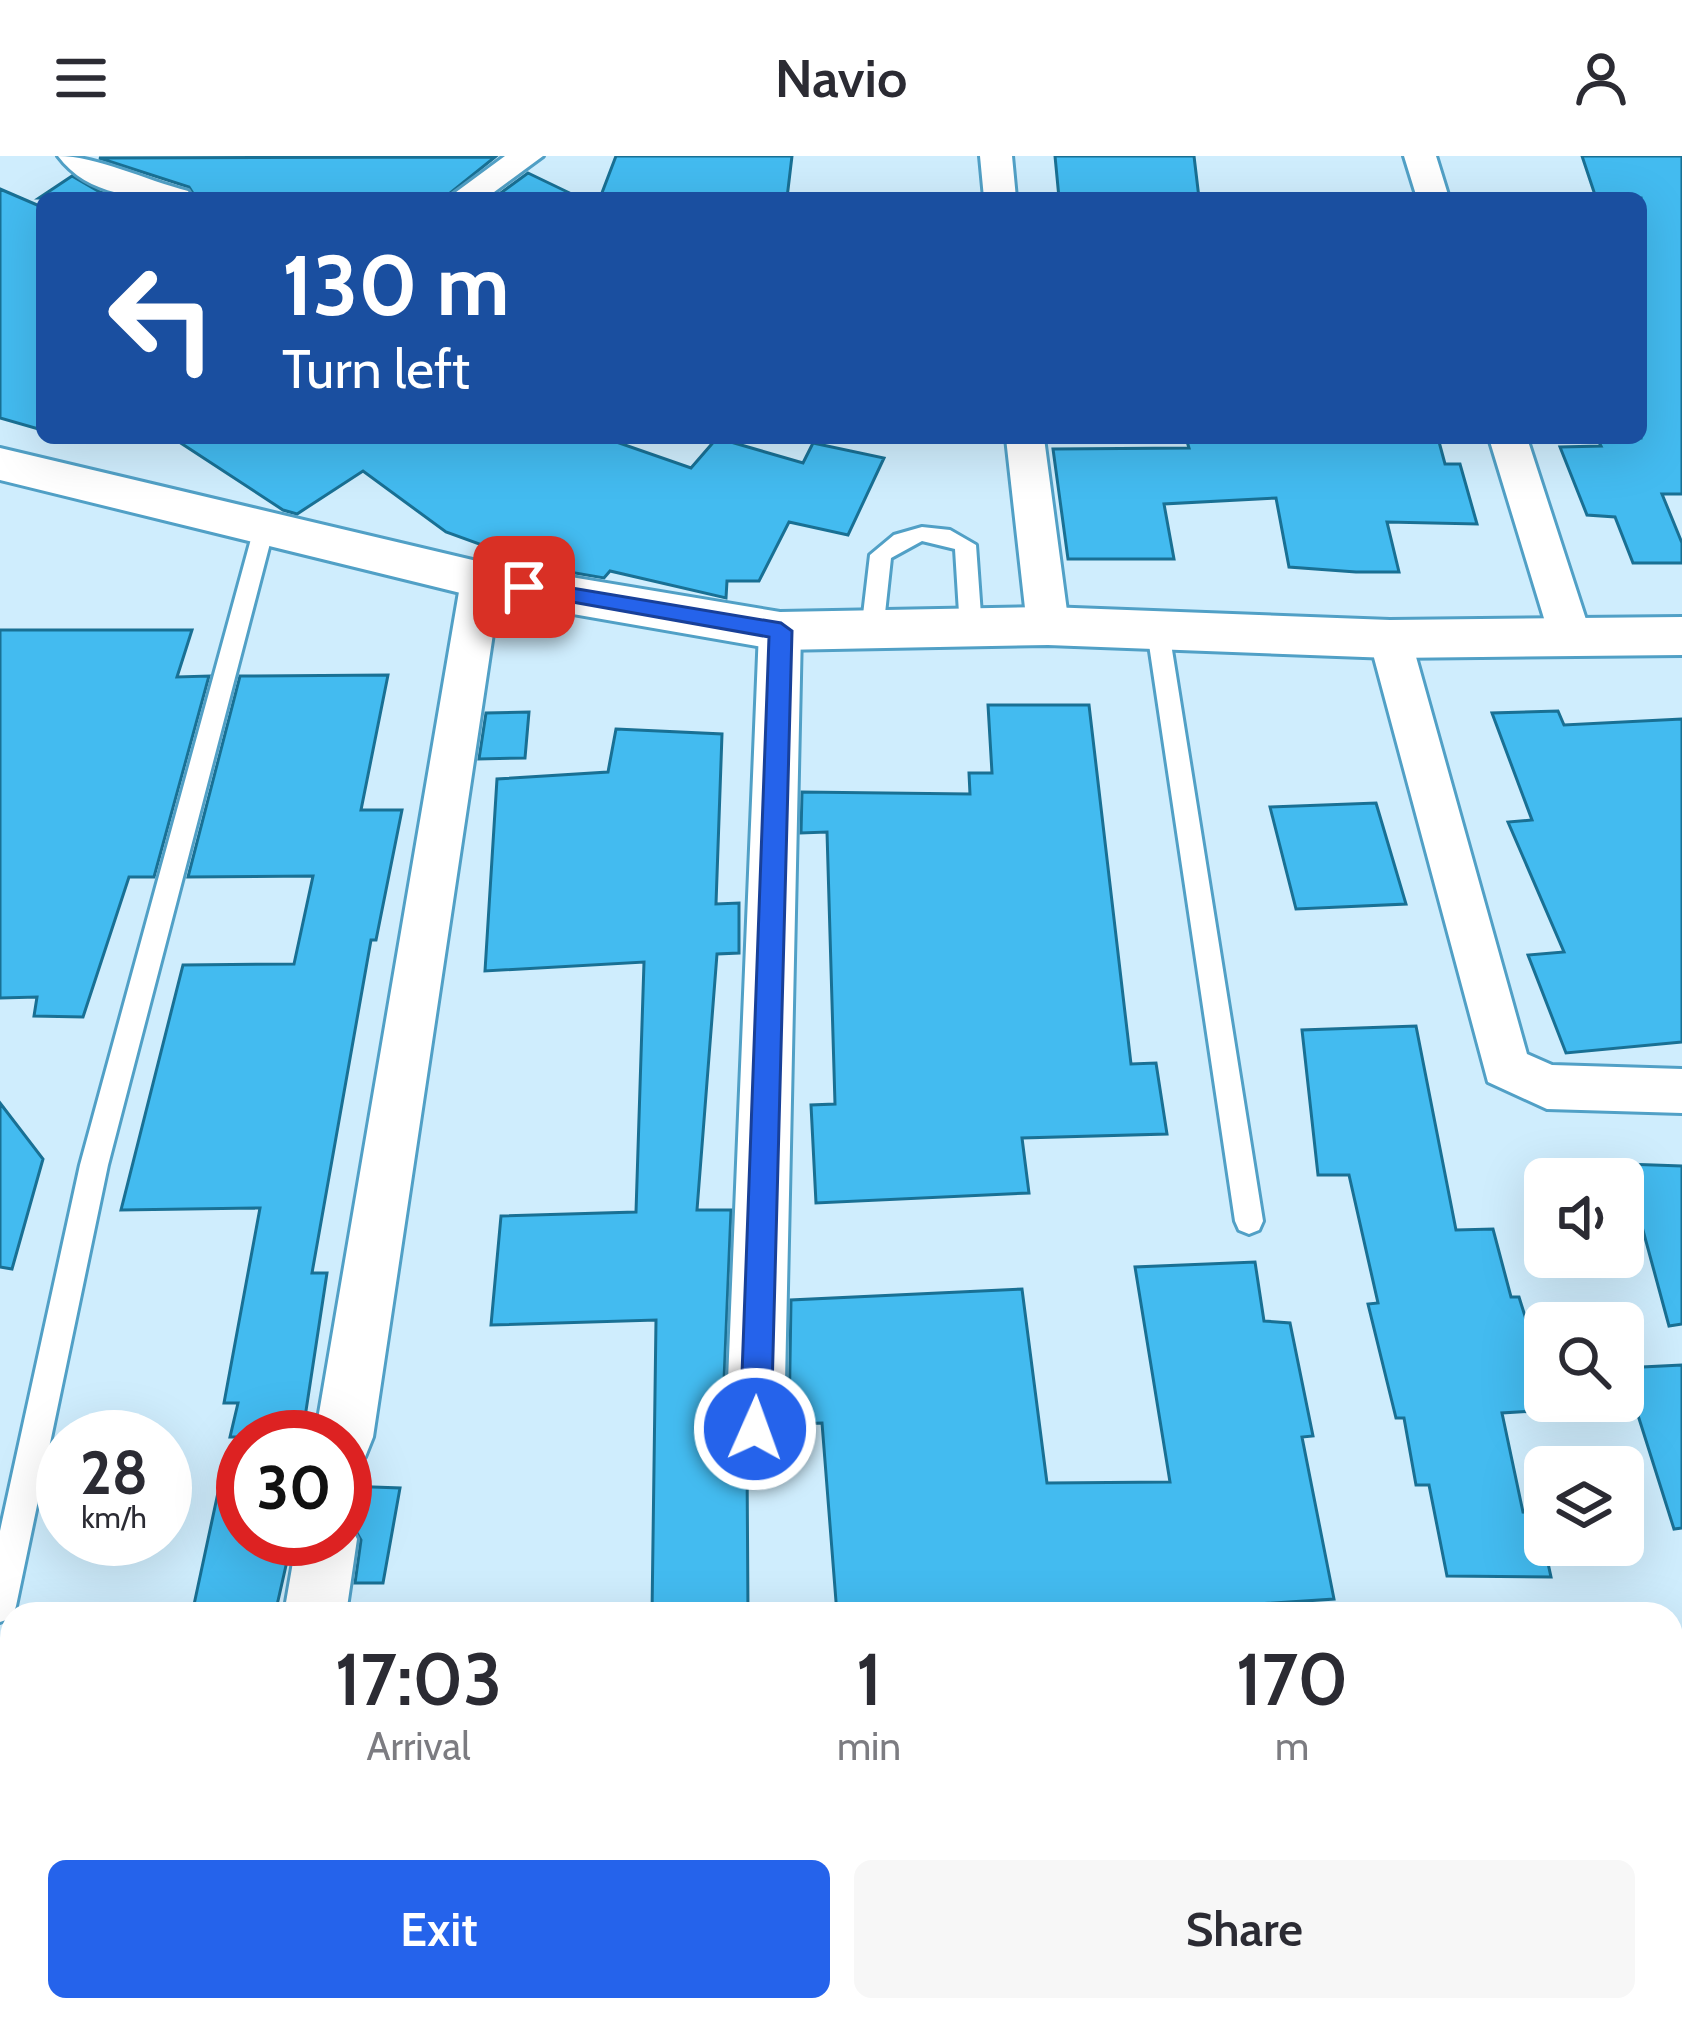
<!DOCTYPE html>
<html lang="en">
<head>
<meta charset="utf-8">
<style>
	body { margin:0; font-family:Cabin,sans-serif; background:#f7f7f7; color:#2b2b33; height:100vh; display:flex; flex-direction:column; font-size:45px; white-space:nowrap }
	* { box-sizing:border-box; margin:0 }
	p { font-size:39px; color:#7c7c81 }
	.icon { flex:none; width:66px; height:66px; fill:none; stroke:currentColor; stroke-width:2; stroke-linecap:round; stroke-linejoin:round }
	.map { position:relative; flex:1; overflow:hidden }
	.drawer { position:absolute; left:0px; top:1446px; width:1683px; height:420px; display:flex; flex-direction:column; background:#fff; border-radius:36px 36px 0 0; box-shadow:0 12px 48px #0002 }
	.drawer>* { flex:none }
	.hud { position:absolute; left:36px; top:36px; width:1611px; height:252px; border-radius:18px; box-shadow:0 12px 48px #0002; background:#1a4fa0; color:#fff; overflow:hidden }
	.fabs { position:absolute; left:1524px; top:1002px; display:grid; gap:24px }
	.fabs a { display:grid; place-items:center; width:120px; height:120px; border-radius:18px; background:#fff; box-shadow:0 12px 48px #0002; font-size:60px }
	.speed { position:absolute; left:36px; top:1254px; display:flex; gap:24px; font-size:60px; font-weight:700; text-align:center }
	.speed>* { display:grid; place-content:center; width:156px; height:156px; border-radius:50%; background:#fff; box-shadow:0 12px 48px #0002; line-height:1 }
	.speed small { font-size:30px; font-weight:400 }
	.speed .limit { border:18px solid #d22; background:#fff; color:#111 }
	.pin { position:absolute; display:grid; place-items:center; width:102px; height:102px; color:#fff; margin:-51px; border-radius:24px; box-shadow:0 6px 18px #0006 }
	.me { position:absolute; width:132px; margin:-66px; rotate:2deg; stroke-linejoin:round; filter:drop-shadow(0 0 9px #0008) }
	.turn { display:flex; align-items:center; gap:42px; height:252px; padding:0 48px; font-size:54px }
	.turn .icon { width:156px; height:156px; stroke-width:2.5 }
	.turn b { display:block; font-size:84px; line-height:102px }
	.eta { display:flex; justify-content:space-evenly; align-items:center; height:204px; text-align:center }
	.eta b { font-size:72px; font-weight:600; line-height:84px }
	.action { display:flex; gap:24px; margin-top:auto; padding:24px 48px }
	.action a { flex:1; height:138px; border-radius:18px; background:#2563eb; color:#fff; font-size:48px; font-weight:600; line-height:138px; text-align:center }
	.action a+a { background:#f7f7f7; color:#2b2b33 }
	header { display:flex; justify-content:space-between; align-items:center; height:156px; padding:0 48px; background:#fff; font-size:54px; font-weight:600 }
	.map>svg:first-child { display:block }
	.building { fill:#43bbf0; stroke:#197094; stroke-width:3 }
	.lines { fill:none; stroke-linecap:round; stroke-linejoin:round }
	.service-casing { stroke:#51a0c6; stroke-width:6 }
	.minor-casing { stroke:#51a0c6; stroke-width:6 }
	.secondary-casing { stroke:#51a0c6; stroke-width:6 }
	.service { fill:#fff; fill-rule:evenodd }
	.minor { fill:#fff; fill-rule:evenodd }
	.secondary { fill:#fff; fill-rule:evenodd }
	.route { fill:#2563eb; stroke:#184099; stroke-width:3 }
</style>
</head>
<body>
<header><svg class="icon" aria-label="menu" viewBox="0 0 24 24"><path d="M4 6h16M4 12h16M4 18h16"/></svg>Navio<svg class="icon" aria-label="person" viewBox="0 0 24 24"><circle cx="12" cy="8" r="4"/><path d="M4 21q1-7 8-7t8 7"/></svg></header>
<div class="map">
<svg width="1682" height="1866" viewBox="0 0 1682 1866">
	<rect width="100%" height="100%" fill="#cfedfd"/>
	<path class="building" d="M616 0H792L787 42H600Z
		M1055 0H1194L1199 42H1059Z
		M1582 0H1682V338H1662L1682 387V407H1633L1615 361 1587 359 1560 291 1601 290 1597 282H1641V42H1596Z
		M495 1 444 42H196L189 31 99 2Z
		M528 17 580 42H494Z
		M72 20 100 36 121 42H39Z
		M0 33 42 51V274L0 262Z
		M173 282H605L691 312 717 282 803 307 813 287 884 302 848 379 789 366 759 425H727L726 442 610 415 604 422 546 412 446 376 363 315 297 358 283 354Z
		M1186 282H1438L1445 308H1460L1477 368 1387 366 1399 416H1356L1289 411 1276 342 1164 348 1174 403H1068L1053 293 1189 292Z
		M0 474H192L177 521 209 520 154 721H129L83 861 34 860 37 841 0 842Z
		M388 519 361 654H402L376 784H371L312 1117H327L302 1281H230L238 1247H224L260 1052 121 1054 183 809 294 808 313 720 188 721 240 520Z
		M988 549H1089L1131 908 1156 907 1167 978 1022 982 1029 1037 816 1047 811 949 835 948 827 676 801 677 802 636 970 638 969 617H992Z
		M1558 555 1564 569 1682 563V886L1566 897 1528 799 1564 796 1508 666 1532 664 1492 557Z
		M529 556 525 602 479 603 486 557Z
		M616 573 722 578 716 748 739 747V797L717 798 697 1054H731L722 1273 731 1295 747 1303 748 1458H652L656 1164 491 1169 501 1060 636 1056 644 806 485 815 497 623 608 616Z
		M1376 647 1406 748 1296 753 1270 651Z
		M1416 870 1456 1074 1493 1073 1511 1141H1519L1545 1224V1245H1551L1554 1254 1502 1257 1523 1356 1537 1357 1551 1421 1447 1420 1429 1329H1416L1404 1262H1396L1368 1148 1378 1147 1349 1019H1318L1302 874Z
		M0 947 43 1003 12 1113 0 1111Z
		M1625 1008 1682 1010V1168L1669 1170Z
		M1255 1106 1264 1165 1290 1167 1313 1280 1302 1281 1334 1443 1104 1458H837L822 1267 789 1268 791 1144 1022 1133 1047 1327 1170 1326 1135 1111Z
		M1682 1209V1372L1674 1373 1623 1212Z
		M225 1304 243 1306V1383H292L275 1458H192Z
		M345 1330 400 1332 383 1427H355L361 1384 345 1356Z"/>
	<g class="lines">
		<defs>
			<path id="service" d="M264 365 274 372 108 1009 16 1450 12 1462 0 1466V1375L80 1009 254 372Z
				M922 371 950 374 976 389 982 473 971 481 960 473 955 393 922 385 891 402 883 476 872 484 864 481 861 476 870 399 894 379Z
				M1158 467 1169 475 1263 1065 1259 1074 1249 1078 1239 1074 1235 1065 1147 475Z"/>
			<path id="minor" d="M58 0C97 0 145 24 188 35L192 42C144 42 90 43 58 0Z
				M505 0H543L486 42H448Z
				M980 0H1012L1016 42H984Z
				M1404 0H1436L1449 42H1417Z
				M1006 282H1044L1069 470 1063 480 1048 485 1033 480 1027 470Z
				M1489 282H1527L1592 482 1586 492 1571 497 1556 492 1550 482Z
				M481 410 495 414 501 424 373 1281 365 1301 345 1309V1281H315L461 424 467 414Z
				M780 460 795 465 801 475 784 1273 775 1293 755 1301 735 1293 726 1273 759 475 765 465Z
				M1390 468 1405 473 1411 483 1527 898 1552 909 1682 913V957L1547 953 1488 926 1369 483 1375 473Z
				M345 1360 357 1383 346 1458H284L297 1383H345Z
				M217 1854H287L285 1866H215Z
				M1047 1854H1117L1118 1866H1048Z"/>
			<path id="secondary" d="M0 292 481 406 780 456 1048 451 1390 464 1682 461V499L1390 502 1048 489 780 494 481 442 0 324Z"/>
		</defs>
		<use href="#service" class="service-casing"/>
		<use href="#minor" class="minor-casing"/>
		<use href="#secondary" class="secondary-casing"/>
		<use href="#service" class="service"/>
		<use href="#minor" class="minor"/>
		<use href="#secondary" class="secondary"/>
	</g>
	<path class="route" d="M524 424 781 467 792 475 771 1273 766 1284 755 1288 744 1284 740 1273 769 481 516 436V426Z"/>
</svg>
<div class="fabs">
<a><svg class="icon" aria-label="sound" viewBox="0 0 24 24"><path d="M4 9h4l5-4v14l-5-4H4zM17 9q2 3 0 6"/></svg></a>
<a><svg class="icon" aria-label="search" viewBox="0 0 24 24"><circle cx="10" cy="10" r="6"/><path d="M15 15l6 6"/></svg></a>
<a><svg class="icon" aria-label="layers" viewBox="0 0 24 24"><path d="M12 4l9 5-9 5-9-5zM3 14l9 5 9-5"/></svg></a>
</div>
<div class="speed"><div>28<small>km/h</small></div><div class="limit">30</div></div>
<div class="pin" style="left:524px;top:431px;background:#d93025"><svg class="icon" aria-label="arrive" viewBox="0 0 24 24"><path d="M6 21V4h12l-3 4 3 4H6"/></svg></div>
<svg class="me" style="left:755px;top:1273px" viewBox="-20 -20 40 40"><circle r="17" fill="#2563eb" stroke="#fff" stroke-width="3"/><path d="M0-11L8 9 0 5-8 9z" fill="#fff"/></svg>
<div class="hud">
<div class="turn"><svg class="icon" aria-label="left" viewBox="0 0 24 24"><path d="M17 20v-9H6M10 6l-5 5 5 5"/></svg><div><b>130 m</b>Turn left</div></div>
</div>
<section class="drawer">
<div class="eta">
<div><b>17:03</b><p>Arrival</p></div>
<div><b>1</b><p>min</p></div>
<div><b>170</b><p>m</p></div>
</div>
<div class="action"><a>Exit</a><a>Share</a></div>
</section>
</div>
</body>
</html>
